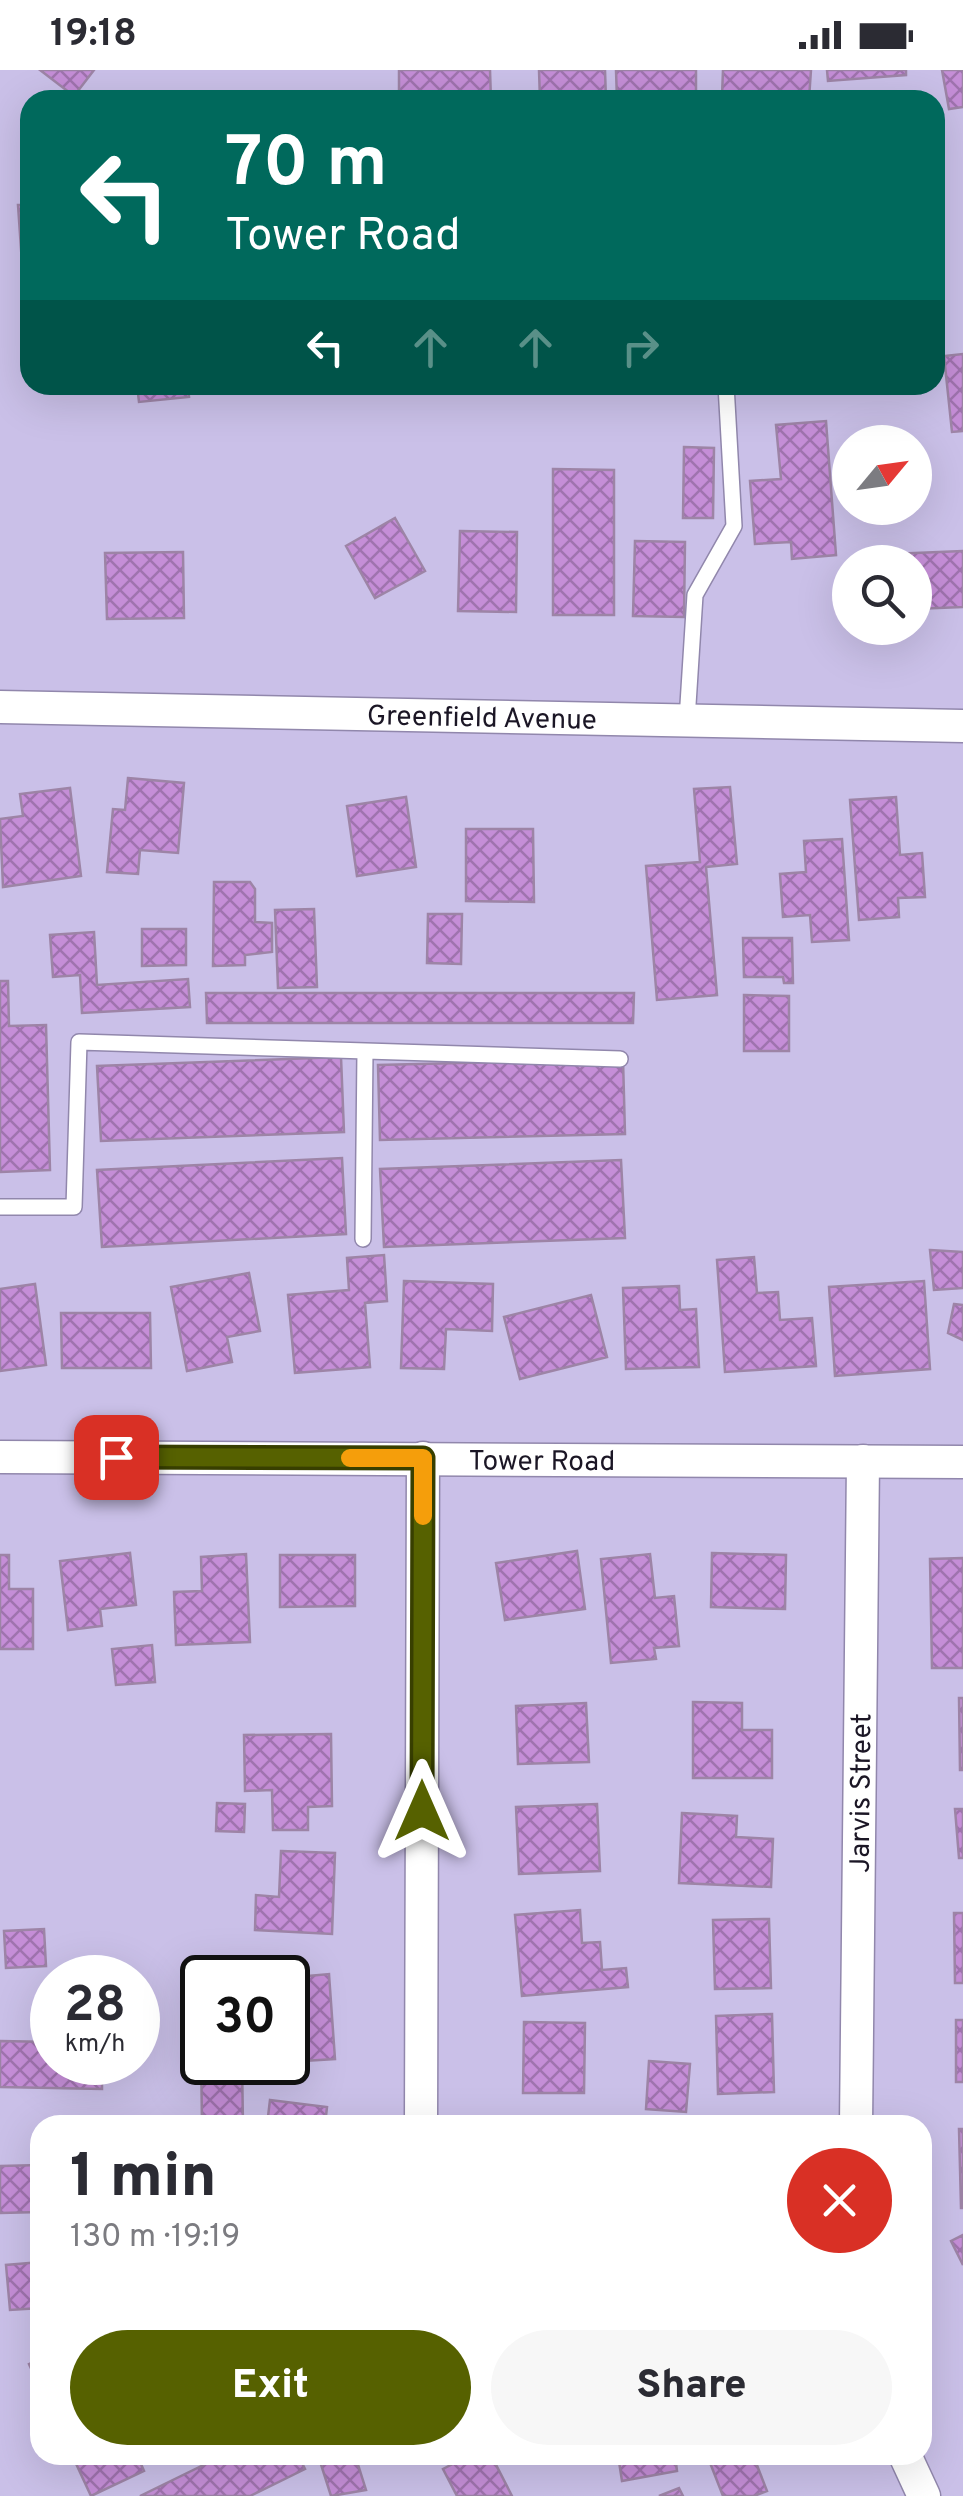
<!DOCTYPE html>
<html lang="en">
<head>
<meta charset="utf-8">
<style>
	body { margin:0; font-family:Overpass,sans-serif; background:#f7f7f7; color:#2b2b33; height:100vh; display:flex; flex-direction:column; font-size:38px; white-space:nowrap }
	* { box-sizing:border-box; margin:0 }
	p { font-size:32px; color:#7c7c81 }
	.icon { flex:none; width:55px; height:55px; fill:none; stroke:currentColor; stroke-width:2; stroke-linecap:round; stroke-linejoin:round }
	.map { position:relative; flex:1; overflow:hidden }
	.sheet { position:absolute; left:30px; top:2045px; width:902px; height:350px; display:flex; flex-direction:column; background:#fff; border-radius:30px; box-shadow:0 10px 40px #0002 }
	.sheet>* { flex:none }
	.hud { position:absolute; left:20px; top:20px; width:925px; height:305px; border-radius:30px; box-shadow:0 10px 40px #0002; background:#00695c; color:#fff; overflow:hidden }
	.needle { width:65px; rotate:61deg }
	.buttons { position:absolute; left:832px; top:355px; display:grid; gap:20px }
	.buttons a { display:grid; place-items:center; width:100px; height:100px; border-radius:50%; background:#fff; box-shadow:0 10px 40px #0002; font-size:50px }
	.speed { position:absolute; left:30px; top:1885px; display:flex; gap:20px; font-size:50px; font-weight:700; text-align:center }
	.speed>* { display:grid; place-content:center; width:130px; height:130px; border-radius:50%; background:#fff; box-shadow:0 10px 40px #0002; line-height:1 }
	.speed small { font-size:25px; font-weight:400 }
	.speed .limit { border:5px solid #111; border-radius:15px; background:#fff; color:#111 }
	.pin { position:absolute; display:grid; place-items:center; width:85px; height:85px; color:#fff; margin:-42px; border-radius:20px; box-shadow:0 5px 15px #0006 }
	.me { position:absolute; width:110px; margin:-55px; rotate:0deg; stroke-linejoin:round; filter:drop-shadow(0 0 8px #0008) }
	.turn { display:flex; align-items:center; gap:35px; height:210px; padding:0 40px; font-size:45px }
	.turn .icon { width:130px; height:130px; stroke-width:2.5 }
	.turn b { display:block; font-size:70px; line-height:85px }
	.lanes { display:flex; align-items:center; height:95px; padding:0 40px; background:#0003; justify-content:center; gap:50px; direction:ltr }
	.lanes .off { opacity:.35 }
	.round { display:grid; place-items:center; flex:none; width:105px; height:105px; border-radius:52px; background:#f7f7f7 }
	.head { display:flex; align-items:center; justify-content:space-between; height:170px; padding:0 40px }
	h1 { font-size:60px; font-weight:800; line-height:75px }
	.action { display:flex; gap:20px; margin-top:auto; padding:20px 40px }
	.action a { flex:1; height:115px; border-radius:60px; background:#566100; color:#fff; font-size:40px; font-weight:800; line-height:115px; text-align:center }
	.action a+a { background:#f7f7f7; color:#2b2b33 }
	.status { display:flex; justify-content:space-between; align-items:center; height:70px; padding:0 50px; background:#fff; direction:ltr }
	.status svg { height:28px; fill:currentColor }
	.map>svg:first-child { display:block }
	.building { fill:url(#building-cross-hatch); stroke:#9d84a6; stroke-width:2.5 }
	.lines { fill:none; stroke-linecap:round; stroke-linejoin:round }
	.service-casing { stroke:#9187ac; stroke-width:18 }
	.minor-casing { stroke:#9187ac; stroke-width:35 }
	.service { stroke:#fff; stroke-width:15 }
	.minor { stroke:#fff; stroke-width:32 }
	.route-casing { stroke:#383f00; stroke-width:25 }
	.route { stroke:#566100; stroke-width:18 }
	.slow { stroke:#f59e0b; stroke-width:18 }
	.labels { text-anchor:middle; stroke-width:8; stroke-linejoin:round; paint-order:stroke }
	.street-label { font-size:28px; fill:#1b1625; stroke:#e9e4f8 }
</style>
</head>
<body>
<div class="status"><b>19:18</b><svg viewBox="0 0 49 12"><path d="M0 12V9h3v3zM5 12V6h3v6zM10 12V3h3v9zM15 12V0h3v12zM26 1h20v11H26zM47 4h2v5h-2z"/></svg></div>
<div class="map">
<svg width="963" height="2426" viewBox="0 0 963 2426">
	<defs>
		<pattern id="building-cross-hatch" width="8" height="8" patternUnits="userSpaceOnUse" patternTransform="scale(2.5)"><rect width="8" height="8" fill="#c58ed7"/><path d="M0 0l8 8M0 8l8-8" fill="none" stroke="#9f73ae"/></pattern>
	</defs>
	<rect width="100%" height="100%" fill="#cac0e8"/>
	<path class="building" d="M40 0H94L74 26Z
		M399 0H490L491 30H399Z
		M539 0H605L606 30H540Z
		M616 0H696V30H617Z
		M723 0H811L809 29 722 26Z
		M827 0H906V5L828 11Z
		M942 0H963V37L949 39Z
		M18 135H30V208H23Z
		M963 284V361L952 362 944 286Z
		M137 315H188L189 327 139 332Z
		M826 351 836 485 792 489 791 472 755 474 750 411 781 409 776 355Z
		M684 377 714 378 713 448H683Z
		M553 399 614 400V545H553Z
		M395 448 425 501 375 528 346 476Z
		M460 461 517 462 516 542 458 541Z
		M635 471 685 472 684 547 633 546Z
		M963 481V537L915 539V492H868L867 485Z
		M183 482 184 548 107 549 105 483Z
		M128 708 184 713 178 783 140 780 138 804 107 802 113 739 125 740Z
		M730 717 737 794 706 797 717 925 657 930 646 796 700 792 694 719Z
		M70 718 81 806 3 817 0 749 23 746 20 724Z
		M406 727 416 797 357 806 347 736Z
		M896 727 900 785 922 783 925 827 898 828 899 847 859 850 850 730Z
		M466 759H533L534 832 466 831Z
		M842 769 849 870 812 872 810 845 783 847 780 804 806 802 804 771Z
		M214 812H250L255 819V852L272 853V882L245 885V895L213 896Z
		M314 839 317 917 278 918 275 840Z
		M428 844H462L461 894 427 893Z
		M142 859H186V895L142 896Z
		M94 862 97 915 188 909 190 937 82 943 80 905 53 907 50 865Z
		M743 868H792L793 913H784L783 907H744Z
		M0 911H8L9 956 46 955 50 1100 0 1102Z
		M206 923H634L633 953H207Z
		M744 925 789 926V981H744Z
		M341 987 344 1062 101 1071 97 996Z
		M623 989 625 1064 380 1070 378 995Z
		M342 1088 346 1164 102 1177 97 1100Z
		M621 1090 625 1168 384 1177 380 1099Z
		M930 1180 963 1182V1218L934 1220Z
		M384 1185 387 1231 365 1233 370 1297 295 1303 288 1225 349 1220 347 1188Z
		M754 1187 757 1223 778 1222 780 1250 812 1248 816 1296 725 1302 717 1190Z
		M249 1203 260 1261 227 1267 232 1292 187 1301 171 1217Z
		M404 1211 493 1214 492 1261 446 1259 444 1299 401 1298Z
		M924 1211 930 1299 835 1306 829 1217Z
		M35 1214 46 1295 0 1301V1219Z
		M679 1216 680 1240 696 1239 699 1297 626 1299 623 1218Z
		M591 1225 607 1287 520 1309 504 1247Z
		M954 1234 963 1235V1270L948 1263Z
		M61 1243H150L151 1298H62Z
		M577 1481 585 1539 505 1550 496 1493Z
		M130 1483 136 1535 100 1539 102 1556 68 1560 60 1491Z
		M712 1483 786 1485 785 1539 711 1537Z
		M246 1484 250 1572 176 1575 174 1522 202 1521 201 1487Z
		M650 1484 655 1528 674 1526 679 1576 654 1578 656 1589 611 1593 601 1489Z
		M0 1485H9V1519H33V1579H0Z
		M280 1485H355V1536L280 1537Z
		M963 1488V1598H932L930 1489Z
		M152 1575 155 1612 116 1615 112 1579Z
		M959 1628H963V1700H960Z
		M693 1632 742 1633V1660H772V1708H693Z
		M586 1633 589 1692 518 1694 516 1636Z
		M331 1664 332 1736 308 1737V1760H273L272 1720 245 1721 244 1665Z
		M217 1733 245 1734 244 1762 216 1761Z
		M597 1734 600 1801 519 1804 516 1737Z
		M955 1739H963V1788H959Z
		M682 1743 737 1746 736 1767 773 1769 771 1817 679 1813Z
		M281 1781 335 1783 332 1864 255 1860 256 1825 279 1827Z
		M580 1840 582 1873 600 1872 602 1900 626 1898 628 1917 522 1926 515 1845Z
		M954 1843H963V1913H955Z
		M769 1849 771 1918 715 1919 713 1850Z
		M44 1859 46 1896 6 1898 4 1861Z
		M329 1904 335 1989 288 1992 286 1908Z
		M772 1944 774 2022 718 2024 716 1946Z
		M956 1950H963V2012H956Z
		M524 1952 585 1953 584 2023H523Z
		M0 1971 52 1972V1992H102V2019L0 2017Z
		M201 1981 202 1992H242L243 2055H202Z
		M649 1991 690 1994 686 2042 646 2039Z
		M270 2030 327 2037 325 2055H267Z
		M959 2059H963V2138H961Z
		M40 2095V2142L0 2143V2096Z
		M963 2165V2195L951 2171Z
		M40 2192V2238L10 2240 6 2195Z
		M40 2289V2318L29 2294Z
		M72 2385H137L144 2401 91 2426Z
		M224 2385H298L305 2399 250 2426H140Z
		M318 2385H355L366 2420 331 2426Z
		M470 2385H491L512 2426H457L443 2399Z
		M618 2385H675L677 2401 622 2411Z
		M707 2385H753L767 2421 754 2426H723Z
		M679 2418 683 2426H659Z"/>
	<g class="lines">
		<defs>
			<path id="service" d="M687 650 695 525 734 456 726 315
				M0 1137H74L79 972 620 989
				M363 1169 365 981"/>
			<g id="minor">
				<path id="s1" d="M0 637 963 656"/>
				<path id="s2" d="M0 1387 963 1392"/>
				<path d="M421 2055 423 1388"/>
				<path id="s3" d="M856 2055 863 1391"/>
				<path d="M905 2385 924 2426"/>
			</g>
		</defs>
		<use href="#service" class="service-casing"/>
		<use href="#minor" class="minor-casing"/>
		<use href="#service" class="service"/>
		<use href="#minor" class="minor"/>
	</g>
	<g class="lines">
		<defs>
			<path id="route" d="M116 1387 423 1388 422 1741"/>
		</defs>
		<use href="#route" class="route-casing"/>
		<use href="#route" class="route"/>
		<path class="slow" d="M350 1388H423V1446"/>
	</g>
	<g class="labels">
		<g class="street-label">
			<text dy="10" stroke="none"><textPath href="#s1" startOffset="482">Greenfield Avenue</textPath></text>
			<text dy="10" stroke="none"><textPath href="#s2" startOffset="542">Tower Road</textPath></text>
			<text dy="10" stroke="none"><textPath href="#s3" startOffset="332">Jarvis Street</textPath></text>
		</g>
	</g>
</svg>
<div class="buttons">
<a><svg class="needle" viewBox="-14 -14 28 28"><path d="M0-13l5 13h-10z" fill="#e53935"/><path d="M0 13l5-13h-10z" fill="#7c7c81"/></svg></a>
<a><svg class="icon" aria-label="search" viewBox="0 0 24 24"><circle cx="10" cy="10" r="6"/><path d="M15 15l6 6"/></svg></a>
</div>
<div class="speed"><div>28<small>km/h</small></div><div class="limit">30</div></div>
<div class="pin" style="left:116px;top:1387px;background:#d93025"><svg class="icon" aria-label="arrive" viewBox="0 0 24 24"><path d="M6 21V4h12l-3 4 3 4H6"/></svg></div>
<svg class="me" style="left:422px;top:1741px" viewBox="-20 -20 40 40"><path d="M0-17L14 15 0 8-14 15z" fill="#566100" stroke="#fff" stroke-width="4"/></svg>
<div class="hud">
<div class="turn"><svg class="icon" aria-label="left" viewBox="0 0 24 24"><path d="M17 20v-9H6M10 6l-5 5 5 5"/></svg><div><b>70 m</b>Tower Road</div></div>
<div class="lanes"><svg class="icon" aria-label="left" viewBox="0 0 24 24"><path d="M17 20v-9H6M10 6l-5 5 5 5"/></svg><svg class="icon off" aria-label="ahead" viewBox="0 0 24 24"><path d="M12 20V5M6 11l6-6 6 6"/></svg><svg class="icon off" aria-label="ahead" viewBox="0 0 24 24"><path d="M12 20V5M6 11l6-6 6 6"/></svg><svg class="icon off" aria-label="right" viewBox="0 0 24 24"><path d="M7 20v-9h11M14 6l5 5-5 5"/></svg></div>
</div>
<section class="sheet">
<div class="head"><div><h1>1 min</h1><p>130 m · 19:19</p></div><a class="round" style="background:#d93025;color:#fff"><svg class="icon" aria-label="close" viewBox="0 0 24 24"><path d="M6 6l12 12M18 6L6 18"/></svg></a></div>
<div class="action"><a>Exit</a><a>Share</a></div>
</section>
</div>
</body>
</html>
